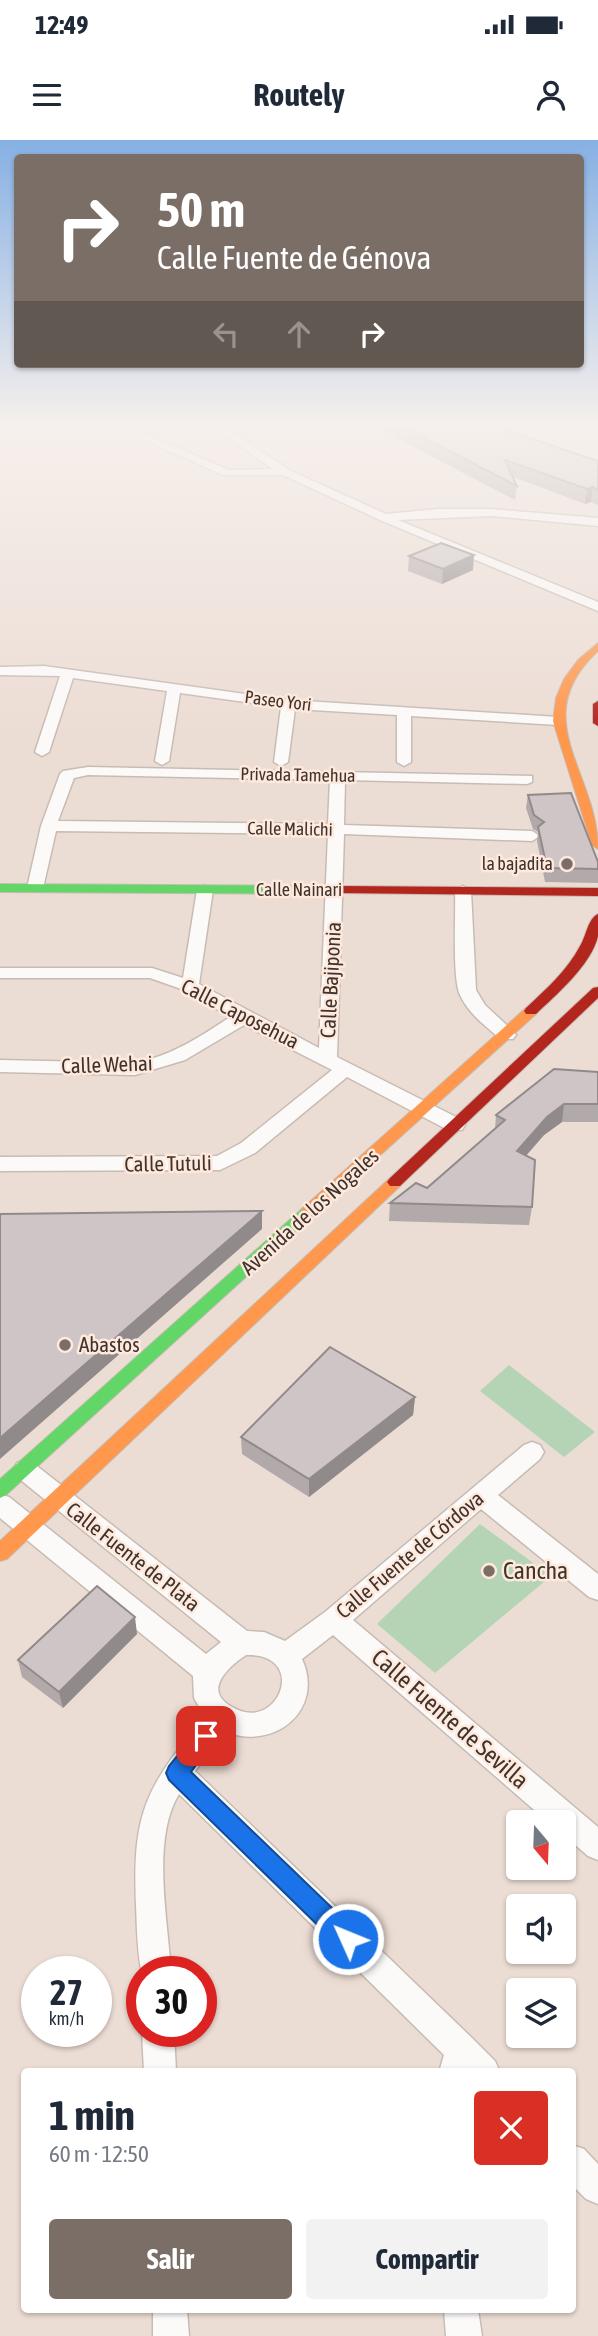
<!DOCTYPE html>
<html lang="es">
<head>
<meta charset="utf-8">
<style>
	body { margin:0; font-family:"Asap Condensed",sans-serif; background:#f2f2f3; color:#1f2937; height:100vh; display:flex; flex-direction:column; font-size:26px; white-space:nowrap }
	* { box-sizing:border-box; margin:0 }
	p { font-size:23px; color:#747a83 }
	.icon { flex:none; width:38px; height:38px; fill:none; stroke:currentColor; stroke-width:2; stroke-linecap:round; stroke-linejoin:round }
	.map { position:relative; flex:1; overflow:hidden }
	.details { position:absolute; left:21px; top:1928px; width:555px; height:245px; display:flex; flex-direction:column; background:#fff; border-radius:7px; box-shadow:0 2px 5px #0004 }
	.details>* { flex:none }
	.hud { position:absolute; left:14px; top:14px; width:570px; height:214px; border-radius:7px; box-shadow:0 2px 5px #0004; background:#7b6e67; color:#fff; overflow:hidden }
	.needle { width:46px; rotate:161deg }
	.tools { position:absolute; left:506px; top:1670px; display:grid; gap:14px }
	.tools a { display:grid; place-items:center; width:70px; height:70px; border-radius:7px; background:#fff; box-shadow:0 2px 5px #0004; font-size:35px }
	.speed { position:absolute; left:21px; top:1816px; display:flex; gap:14px; font-size:35px; font-weight:700; text-align:center }
	.speed>* { display:grid; place-content:center; width:91px; height:91px; border-radius:50%; background:#fff; box-shadow:0 2px 5px #0004; line-height:1 }
	.speed small { font-size:18px; font-weight:400 }
	.speed .limit { border:10px solid #d22; background:#fff; color:#111 }
	.pin { position:absolute; display:grid; place-items:center; width:60px; height:60px; color:#fff; margin:-30px; border-radius:14px; box-shadow:0 4px 10px #0006 }
	.me { position:absolute; width:77px; margin:-38px; rotate:314deg; stroke-linejoin:round; filter:drop-shadow(0 0 5px #0008) }
	.turn { display:flex; align-items:center; gap:24px; height:147px; padding:0 28px; font-size:32px }
	.turn .icon { width:91px; height:91px; stroke-width:2.5 }
	.turn b { display:block; font-size:49px; line-height:60px }
	.lanes { display:flex; align-items:center; height:66px; padding:0 28px; background:#0003; justify-content:center; gap:35px; direction:ltr }
	.lanes .off { opacity:.35 }
	.round { display:grid; place-items:center; flex:none; width:74px; height:74px; border-radius:7px; background:#f2f2f3 }
	.head { display:flex; align-items:center; justify-content:space-between; height:119px; padding:0 28px }
	h1 { font-size:42px; font-weight:700; line-height:52px }
	.primary-button { display:flex; gap:14px; margin-top:auto; padding:14px 28px }
	.primary-button a { flex:1; height:80px; border-radius:7px; background:#7b6e67; color:#fff; font-size:28px; font-weight:700; line-height:80px; text-align:center }
	.primary-button a+a { background:#f2f2f3; color:#1f2937 }
	.status { display:flex; justify-content:space-between; align-items:center; height:49px; padding:0 35px; background:#fff; direction:ltr }
	.status svg { height:19px; fill:currentColor }
	header { display:flex; justify-content:space-between; align-items:center; height:91px; padding:0 28px; background:#fff; font-size:32px; font-weight:700 }
	.map>svg:first-child { display:block }
	.green { fill:#b4d4b5 }
	.lines { fill:none; stroke-linecap:round; stroke-linejoin:round }
	.street-casing { stroke:#c7bcb4; stroke-width:3 }
	.fast-casing { stroke:#c7bcb4; stroke-width:2 }
	.slow-casing { stroke:#c7bcb4; stroke-width:2 }
	.jam-casing { stroke:#c7bcb4; stroke-width:2 }
	.street { fill:#fcfaf9; fill-rule:evenodd }
	.fast { fill:#63d668; fill-rule:evenodd }
	.slow { fill:#ff974d; fill-rule:evenodd }
	.jam { fill:#b3261e; fill-rule:evenodd }
	.wall { fill:#b2a9aa }
	.shaded-wall { fill:#918a8b }
	.building { fill:#cfc5c6; stroke:#918a8b; stroke-width:2 }
	.route { fill:#1a73e8; stroke:#114b97; stroke-width:2 }
	.poi-dot { fill:#7b6e67; stroke:#ffe8dc; stroke-width:2.5 }
	.labels { text-anchor:middle; stroke-width:5; stroke-linejoin:round; paint-order:stroke }
	.far-street-label { font-size:18px; fill:#3e332d; stroke:#ffe8dc }
	.far-poi-label { font-size:18px; fill:#3e332d; stroke:#ffe8dc; text-anchor:end }
	.street-label { font-size:21px; fill:#3e332d; stroke:#ffe8dc }
	.poi-label { font-size:21px; fill:#3e332d; stroke:#ffe8dc; text-anchor:start }
	.near-poi-label { font-size:24px; fill:#3e332d; stroke:#ffe8dc; text-anchor:start }
	.near-street-label { font-size:24px; fill:#3e332d; stroke:#ffe8dc }
</style>
</head>
<body>
<div class="status"><b>12:49</b><svg viewBox="0 0 49 12"><path d="M0 12V9h3v3zM5 12V6h3v6zM10 12V3h3v9zM15 12V0h3v12zM26 1h20v11H26zM47 4h2v5h-2z"/></svg></div>
<header><svg class="icon" aria-label="menu" viewBox="0 0 24 24"><path d="M4 6h16M4 12h16M4 18h16"/></svg>Routely<svg class="icon" aria-label="person" viewBox="0 0 24 24"><circle cx="12" cy="8" r="4"/><path d="M4 21q1-7 8-7t8 7"/></svg></header>
<div class="map">
<svg width="598" height="2196" viewBox="0 0 598 2196">
	<rect width="100%" height="100%" fill="#ecddd4"/>
	<path class="green" d="M509 1225 595 1292 564 1317 480 1251Z
		M480 1384 551 1436 435 1533 377 1484Z"/>
	<g class="lines">
		<defs>
			<path id="street" d="M110 285H125L229 330 273 329 210 285H223L289 330 386 374 438 369H491L598 378V386L491 376 398 380 598 462V471L380 380 283 335H223Z
				M44 526 289 560 558 577 565 581 558 585 411 576V622L404 626 397 622V575L295 569 288 622 281 626 274 622 281 567 180 553 169 621 162 625 155 621 167 551 73 538 49 612 42 616 35 612 60 536 0 535V527Z
				M88 627 532 636V642L527 644 345 640 344 685 532 691 540 696 532 701 344 694 337 917 462 980 465 985 462 990H448L347 937 255 1013 220 1030 0 1031V1017L217 1016 241 1003 332 930 244 885 185 920 135 935 0 932V920L135 923C171 916 200 897 230 877L184 850 150 838H0V828H152L183 838 197 750 205 745 213 750 199 844 319 908 328 694 56 691 43 748 41 751H29L27 748 41 686 60 634 63 631ZM88 635 330 640 328 684 58 681 74 638Z
				M463 746 471 751 476 850 485 865 513 891 516 895 513 899H501C485 886 469 874 460 855 452 838 456 773 455 751Z
				M532 1302 540 1305 544 1312 540 1319 498 1355 598 1434V1460L589 1457 481 1369 353 1480 598 1687V1720L588 1716 564 1695V1682H548L333 1495 302 1519C325 1569 275 1611 226 1592L195 1631 473 1899 495 1921 500 1932H439L444 1915 179 1654C151 1699 168 1781 171 1832L142 1834C137 1813 137 1787 136 1765 132 1673 146 1646 205 1577L194 1558 193 1536 0 1378V1354L9 1357 206 1514 221 1502 17 1337 13 1330 17 1323 25 1320 33 1323 247 1491 264 1492 285 1501 325 1472 524 1305ZM246 1515C307 1513 281 1588 238 1570 200 1554 225 1529 246 1515Z
				M142 1892H174L176 1932H144Z
				M572 2005 584 2009 598 2024V2064L586 2059 572 2045Z
				M153 2170H187L189 2196H153Z
				M444 2170H478L482 2196H446Z"/>
			<path id="fast" d="M0 744 339 746 345 750 339 754 0 752Z
				M309 1066 317 1071 314 1075 6 1355 0 1358V1339L304 1067Z"/>
			<path id="slow" d="M598 503V511C525 579 598 632 598 709L592 705 553 581 556 558 564 539 578 520Z
				M531 867 538 871 536 874 314 1075H304L301 1071 304 1067 526 868Z
				M395 1037 403 1042 400 1046 7 1419 0 1421V1401L390 1038Z"/>
			<path id="jam" d="M598 561V586L593 583V564Z
				M339 746 598 748V756L335 753 333 750Z
				M598 774C598 781 598 790 598 796 592 824 556 855 536 874H526L524 871 526 868C546 849 567 831 580 806 586 797 588 778 598 774Z
				M598 847V858L400 1046H390L387 1042 390 1038 593 848Z"/>
		</defs>
		<use href="#street" class="street-casing"/>
		<use href="#fast" class="fast-casing"/>
		<use href="#slow" class="slow-casing"/>
		<use href="#jam" class="jam-casing"/>
		<use href="#street" class="street"/>
		<use href="#fast" class="fast"/>
		<use href="#slow" class="slow"/>
		<use href="#jam" class="jam"/>
	</g>
	<path class="wall" d="M379 285H504L513 292 598 321V365L591 362 585 364 513 337 517 346 515 360 379 289Z
		M409 416 473 430 442 444 408 431Z
		M528 655 598 722V743L545 742 537 701 538 692 533 689 526 668Z
		M598 932V982H562L544 995 526 1016 532 1067 529 1085 389 1081 390 1063 427 1048 495 989 496 975Z
		M415 1257 413 1275 309 1357 242 1314 241 1297Z
		M137 1494 63 1568 22 1537 18 1520Z"/>
	<path class="shaded-wall" d="M593 347 591 362 585 364 587 349Z
		M474 415 473 430 442 444 443 429Z
		M564 964 562 982 544 995 514 1029 517 1011 547 977Z
		M262 1071V1089L0 1319V1298Z
		M415 1257 413 1275 309 1357V1339Z
		M135 1477 137 1494 63 1568 59 1552Z"/>
	<path class="building" d="M399 285H504L513 288 508 291 598 321V350L593 347 587 349 505 320 517 346Z
		M441 403 474 415 443 429 409 416Z
		M571 653 598 722V729L547 728 538 687 544 682 534 675 528 655Z
		M554 929 598 932V964H564L547 977 517 1011 535 1020 532 1067 390 1063 416 1043 427 1048 505 980 496 975Z
		M262 1071 0 1298V1074Z
		M330 1207 415 1257 309 1339 241 1297Z
		M97 1446 135 1477 59 1552 18 1520Z"/>
	<linearGradient id="sky" x2="0" y2="1"><stop stop-color="#86b0e4"/><stop offset="0.48" stop-color="#f6f0ec"/><stop offset="1" stop-color="#f6f0ec" stop-opacity="0"/></linearGradient>
	<rect width="598" height="593" fill="url(#sky)"/>
	<path class="route" d="M206 1586 214 1589 217 1596 191 1632 356 1791 359 1799 356 1807 348 1810 340 1807 169 1640 166 1633 169 1626 199 1589Z"/>
	<g class="poi-dot">
		<circle cx="567" cy="724" r="7"/>
		<circle cx="65" cy="1205" r="7"/>
		<circle cx="489" cy="1431" r="7"/>
	</g>
	<g class="labels">
		<g class="far-street-label">
			<text transform="translate(278 561) rotate(7)" y="6">Paseo Yori</text>
			<text transform="translate(298 635) rotate(1)" y="6">Privada Tamehua</text>
			<text transform="translate(290 689) rotate(1)" y="6">Calle Malichi</text>
			<text x="299" y="756">Calle Nainari</text>
		</g>
		<g class="far-poi-label">
			<text x="553" y="730">la bajadita</text>
		</g>
		<g class="street-label">
			<text transform="translate(331 840) rotate(-87)" y="7">Calle Bajiponia</text>
			<text transform="translate(240 874) rotate(27)" y="7">Calle Caposehua</text>
			<text transform="translate(107 925) rotate(-2)" y="7">Calle Wehai</text>
			<text transform="translate(168 1024) rotate(-1)" y="7">Calle Tutuli</text>
			<text transform="translate(310 1072) rotate(-42)" y="7">Avenida de los Nogales</text>
			<text transform="translate(410 1415) rotate(-40)" y="7">Calle Fuente de Córdova</text>
			<text transform="translate(133 1417) rotate(38)" y="7">Calle Fuente de Plata</text>
		</g>
		<g class="poi-label">
			<text x="79" y="1212">Abastos</text>
		</g>
		<g class="near-poi-label">
			<text x="503" y="1439">Cancha</text>
		</g>
		<g class="near-street-label">
			<text transform="translate(450 1579) rotate(41)" y="8">Calle Fuente de Sevilla</text>
		</g>
	</g>
</svg>
<div class="tools">
<a><svg class="needle" viewBox="-14 -14 28 28"><path d="M0-13l5 13h-10z" fill="#e53935"/><path d="M0 13l5-13h-10z" fill="#747a83"/></svg></a>
<a><svg class="icon" aria-label="sound" viewBox="0 0 24 24"><path d="M4 9h4l5-4v14l-5-4H4zM17 9q2 3 0 6"/></svg></a>
<a><svg class="icon" aria-label="layers" viewBox="0 0 24 24"><path d="M12 4l9 5-9 5-9-5zM3 14l9 5 9-5"/></svg></a>
</div>
<div class="speed"><div>27<small>km/h</small></div><div class="limit">30</div></div>
<div class="pin" style="left:206px;top:1596px;background:#d93025"><svg class="icon" aria-label="arrive" viewBox="0 0 24 24"><path d="M6 21V4h12l-3 4 3 4H6"/></svg></div>
<svg class="me" style="left:348px;top:1799px" viewBox="-20 -20 40 40"><circle r="17" fill="#1a73e8" stroke="#fff" stroke-width="3"/><path d="M0-11L8 9 0 5-8 9z" fill="#fff"/></svg>
<div class="hud">
<div class="turn"><svg class="icon" aria-label="right" viewBox="0 0 24 24"><path d="M7 20v-9h11M14 6l5 5-5 5"/></svg><div><b>50 m</b>Calle Fuente de Génova</div></div>
<div class="lanes"><svg class="icon off" aria-label="left" viewBox="0 0 24 24"><path d="M17 20v-9H6M10 6l-5 5 5 5"/></svg><svg class="icon off" aria-label="ahead" viewBox="0 0 24 24"><path d="M12 20V5M6 11l6-6 6 6"/></svg><svg class="icon" aria-label="right" viewBox="0 0 24 24"><path d="M7 20v-9h11M14 6l5 5-5 5"/></svg></div>
</div>
<section class="details">
<div class="head"><div><h1>1 min</h1><p>60 m · 12:50</p></div><a class="round" style="background:#d93025;color:#fff"><svg class="icon" aria-label="close" viewBox="0 0 24 24"><path d="M6 6l12 12M18 6L6 18"/></svg></a></div>
<div class="primary-button"><a>Salir</a><a>Compartir</a></div>
</section>
</div>
</body>
</html>
